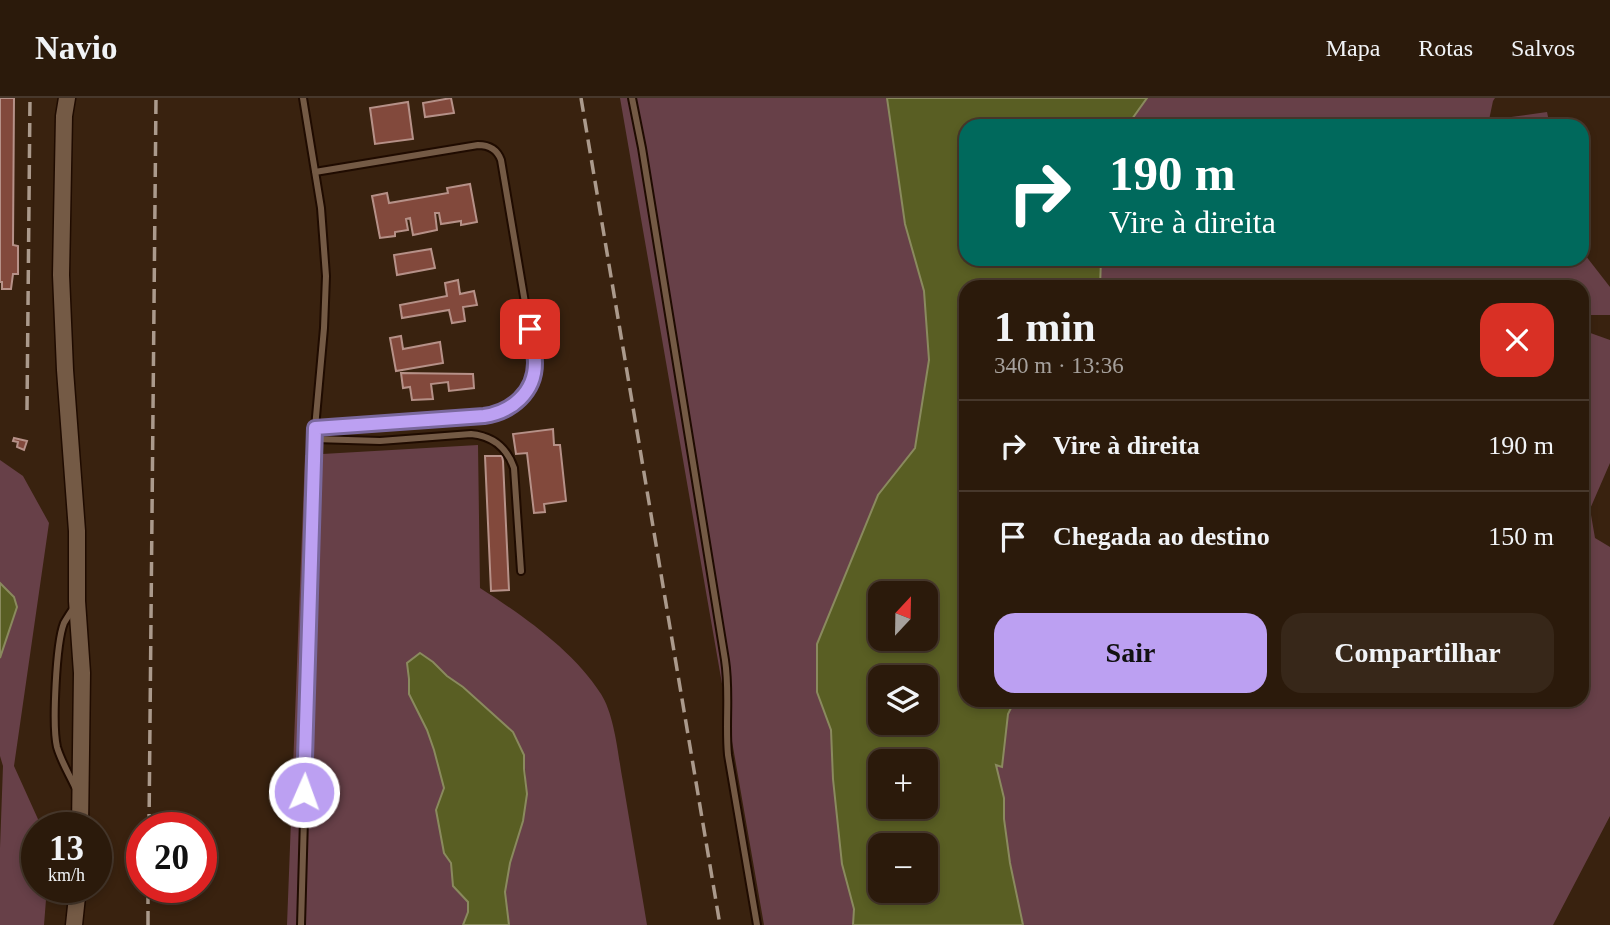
<!DOCTYPE html>
<html lang="pt">
<head>
<meta charset="utf-8">
<style>
	body { margin:0; font-family:"Times New Roman",serif; background:#372719; color:#f1f3f6; height:100vh; display:flex; flex-direction:column; font-size:26px; white-space:nowrap }
	* { box-sizing:border-box; margin:0 }
	p { font-size:23px; color:#a6a19d }
	.icon { flex:none; width:38px; height:38px; fill:none; stroke:currentColor; stroke-width:2; stroke-linecap:round; stroke-linejoin:round }
	.map { position:relative; flex:1; overflow:hidden }
	.details { position:absolute; left:959px; top:182px; width:630px; height:427px; display:flex; flex-direction:column; background:#2b1a0b; border-radius:21px; box-shadow:0 4px 10px #0003,0 0 0 2px #47382c }
	.details>* { flex:none }
	.hud { position:absolute; left:959px; top:21px; width:630px; height:147px; border-radius:21px; box-shadow:0 4px 10px #0003,0 0 0 2px #47382c; background:#00695c; color:#fff; overflow:hidden }
	.needle { width:46px; rotate:22deg }
	.controls { position:absolute; left:868px; top:483px; display:grid; gap:14px }
	.controls a { display:grid; place-items:center; width:70px; height:70px; border-radius:14px; background:#2b1a0b; box-shadow:0 4px 10px #0003,0 0 0 2px #47382c; font-size:35px }
	.speed { position:absolute; left:21px; top:714px; display:flex; gap:14px; font-size:35px; font-weight:700; text-align:center }
	.speed>* { display:grid; place-content:center; width:91px; height:91px; border-radius:50%; background:#2b1a0b; box-shadow:0 4px 10px #0003,0 0 0 2px #47382c; line-height:1 }
	.speed small { font-size:18px; font-weight:400 }
	.speed .limit { border:10px solid #d22; background:#fff; color:#111 }
	.pin { position:absolute; display:grid; place-items:center; width:60px; height:60px; color:#fff; margin:-30px; border-radius:14px; box-shadow:0 4px 10px #0006 }
	.me { position:absolute; width:77px; margin:-38px; rotate:2deg; stroke-linejoin:round; filter:drop-shadow(0 0 5px #0008) }
	.turn { display:flex; align-items:center; gap:24px; height:147px; padding:0 35px; font-size:32px }
	.turn .icon { width:91px; height:91px; stroke-width:2.5 }
	.turn b { display:block; font-size:49px; line-height:60px }
	.round { display:grid; place-items:center; flex:none; width:74px; height:74px; border-radius:21px; background:#372719 }
	.overview { display:flex; align-items:center; justify-content:space-between; height:119px; padding:0 35px }
	h1 { font-size:42px; font-weight:700; line-height:52px }
	.button { display:flex; gap:14px; margin-top:auto; padding:14px 35px }
	.button a { flex:1; height:80px; border-radius:21px; background:#bca0f2; color:#111; font-size:28px; font-weight:700; line-height:80px; text-align:center }
	.button a+a { background:#372719; color:#f1f3f6 }
	ul { padding:0; list-style:none }
	li { display:flex; align-items:center; gap:21px; height:91px; padding:0 35px; border-top:2px solid #47382c }
	li div { flex:1 }
	li b { display:block; font-size:26px }
	li em { font-style:normal }
	header { display:flex; align-items:center; gap:42px; box-sizing:border-box; height:98px; padding:0 35px; background:#2b1a0b; border-bottom:2px solid #47382c }
	header strong { font-size:33px }
	nav { display:flex; gap:38px; margin-inline-start:auto; font-size:24px }
	.map>svg:first-child { display:block }
	.green { fill:#674048 }
	.water { fill:#595e23; stroke:#8a8a5e; stroke-width:2; fill-rule:evenodd }
	.building { fill:#82493c; stroke:#b69188; stroke-width:2 }
	.lines { fill:none; stroke-linecap:round; stroke-linejoin:round }
	.lane-casing { stroke:#1f0b00; stroke-width:10 }
	.secondary-casing { stroke:#1f0b00; stroke-width:19 }
	.lane { stroke:#745a45; stroke-width:6 }
	.secondary { stroke:#745a45; stroke-width:16 }
	.rail { stroke:#ab9a8c; stroke-width:3.5; stroke-dasharray:14 7; stroke-linecap:butt }
	.route-casing { stroke:#7a689d; stroke-width:18 }
	.route { stroke:#bca0f2; stroke-width:12 }
</style>
</head>
<body>
<header>
<strong>Navio</strong>
<nav><a>Mapa</a><a>Rotas</a><a>Salvos</a></nav>
</header>
<div class="map">
<svg width="1610" height="827" viewBox="0 0 1610 827">
	<rect width="100%" height="100%" fill="#39220f"/>
	<path class="green" d="M620 0H887L905 126 924 193 929 262 915 350 878 397 817 546V594L831 632 833 681 842 766 854 811 853 827H764Z
		M1147 0H1495L1493 3 1489 22 1547 14 1550 28H1127Z
		M1582 153 1610 189V217H1582V189H1100L1101 161H1582Z
		M1582 232 1610 242V365L1590 411 1595 440 1610 449V718L1553 827H1023L1010 765 1004 721V700L996 667 1002 668 1008 616 1015 602H1582Z
		M478 347 480 490C522 517 574 553 601 596 615 618 618 658 623 684 631 732 639 779 647 827H509L505 794 510 765 523 723 527 696 524 657 464 589 447 578 433 564 420 555 407 565 409 581V596L427 632 434 652 444 691 436 712 444 755 451 765 453 788 468 804V814L463 827H287L305 357Z
		M0 362 23 378 49 425 14 668 42 730H37V789H47L44 827H0V750L3 668 0 658V560L17 509 14 499 0 485Z"/>
	<path class="water" d="M887 0H1147L1127 28H966V161H1101L1100 189H966V602H1015L1008 616 1002 669 996 667 1004 700V721L1010 765 1023 827H853L854 811 842 766 833 681 831 632 817 594V546L878 397 915 350 929 262 924 193 905 126ZM880 495H926V541H880ZM880 579H926V625H880ZM880 663H926V709H880ZM880 747H926V793H880Z
		M0 485 14 499 17 509 0 560Z
		M420 555 433 564 447 578 463 589 513 634 524 657V671L527 696 523 723 510 765 505 794 509 827H463L468 814V804L453 788 451 765 444 755 436 712 444 690 434 652 427 632 409 596V581L407 565Z"/>
	<path class="building" d="M0 0H14L13 147 18 148V176H13L11 191H2V184H0Z
		M451 0 454 15 425 19 423 5Z
		M408 4 413 41 375 46 370 10Z
		M470 86 477 124 461 127V123L441 126 439 115H435L437 132 413 137 410 120 406 121 408 132 395 134V138L380 140 372 98 387 95 389 105 448 95 447 90Z
		M431 151 435 170 397 177 394 157Z
		M458 182 460 196 474 193 477 207 463 209 465 223 452 225 449 212 402 220 400 207 447 198 445 185Z
		M401 238 403 251 440 244 443 265 396 273 390 240Z
		M401 275 473 276 474 290 449 293 448 284 431 286 433 301 412 302 410 289 403 290Z
		M553 331 554 347H560L566 403 544 406 545 414 534 415 527 355 516 356 513 336Z
		M14 340 27 343 24 352 17 349 18 344 13 343Z
		M485 358H502L503 363 509 492 491 493Z"/>
	<g class="lines">
		<defs>
			<path id="lane" d="M632 0 642 50 725 562C730 594 725 625 728 657L757 827
				M315 330 497 315C520 307 534 288 535 264L501 62C497 51 489 47 478 47L315 74
				M315 341 380 343 471 336C493 338 507 350 514 370L521 473
				M73 511C70 515 67 520 64 525 56 545 52 628 57 649 61 663 69 676 75 689
				M301 827 315 330 324 230 326 178 321 110 303 0"/>
			<path id="secondary" d="M67 0 64 18 61 177 65 272 77 433V503L82 575 80 730
				M74 827 78 789"/>
		</defs>
		<use href="#lane" class="lane-casing"/>
		<use href="#secondary" class="secondary-casing"/>
		<use href="#lane" class="lane"/>
		<use href="#secondary" class="secondary"/>
		<path class="rail" d="M581 0 720 827
			M27 312 30 0
			M149 730 156 0
			M148 827V789"/>
	</g>
	<g class="lines">
		<defs>
			<path id="route" d="M304 694 315 330 484 318C512 314 535 294 535 265 535 254 531 242 530 231"/>
		</defs>
		<use href="#route" class="route-casing"/>
		<use href="#route" class="route"/>
	</g>
</svg>
<div class="controls">
<a><svg class="needle" viewBox="-14 -14 28 28"><path d="M0-13l5 13h-10z" fill="#e53935"/><path d="M0 13l5-13h-10z" fill="#a6a19d"/></svg></a>
<a><svg class="icon" aria-label="layers" viewBox="0 0 24 24"><path d="M12 4l9 5-9 5-9-5zM3 14l9 5 9-5"/></svg></a>
<a>+</a>
<a>−</a>
</div>
<div class="speed"><div>13<small>km/h</small></div><div class="limit">20</div></div>
<div class="pin" style="left:530px;top:231px;background:#d93025"><svg class="icon" aria-label="arrive" viewBox="0 0 24 24"><path d="M6 21V4h12l-3 4 3 4H6"/></svg></div>
<svg class="me" style="left:304px;top:694px" viewBox="-20 -20 40 40"><circle r="17" fill="#bca0f2" stroke="#fff" stroke-width="3"/><path d="M0-11L8 9 0 5-8 9z" fill="#fff"/></svg>
<div class="hud">
<div class="turn"><svg class="icon" aria-label="right" viewBox="0 0 24 24"><path d="M7 20v-9h11M14 6l5 5-5 5"/></svg><div><b>190 m</b>Vire à direita</div></div>
</div>
<section class="details">
<div class="overview"><div><h1>1 min</h1><p>340 m · 13:36</p></div><a class="round" style="background:#d93025;color:#fff"><svg class="icon" aria-label="close" viewBox="0 0 24 24"><path d="M6 6l12 12M18 6L6 18"/></svg></a></div>
<ul>
<li><svg class="icon" aria-label="right" viewBox="0 0 24 24"><path d="M7 20v-9h11M14 6l5 5-5 5"/></svg><div><b>Vire à direita</b></div><em>190 m</em></li>
<li><svg class="icon" aria-label="arrive" viewBox="0 0 24 24"><path d="M6 21V4h12l-3 4 3 4H6"/></svg><div><b>Chegada ao destino</b></div><em>150 m</em></li>
</ul>
<div class="button"><a>Sair</a><a>Compartilhar</a></div>
</section>
</div>
</body>
</html>
